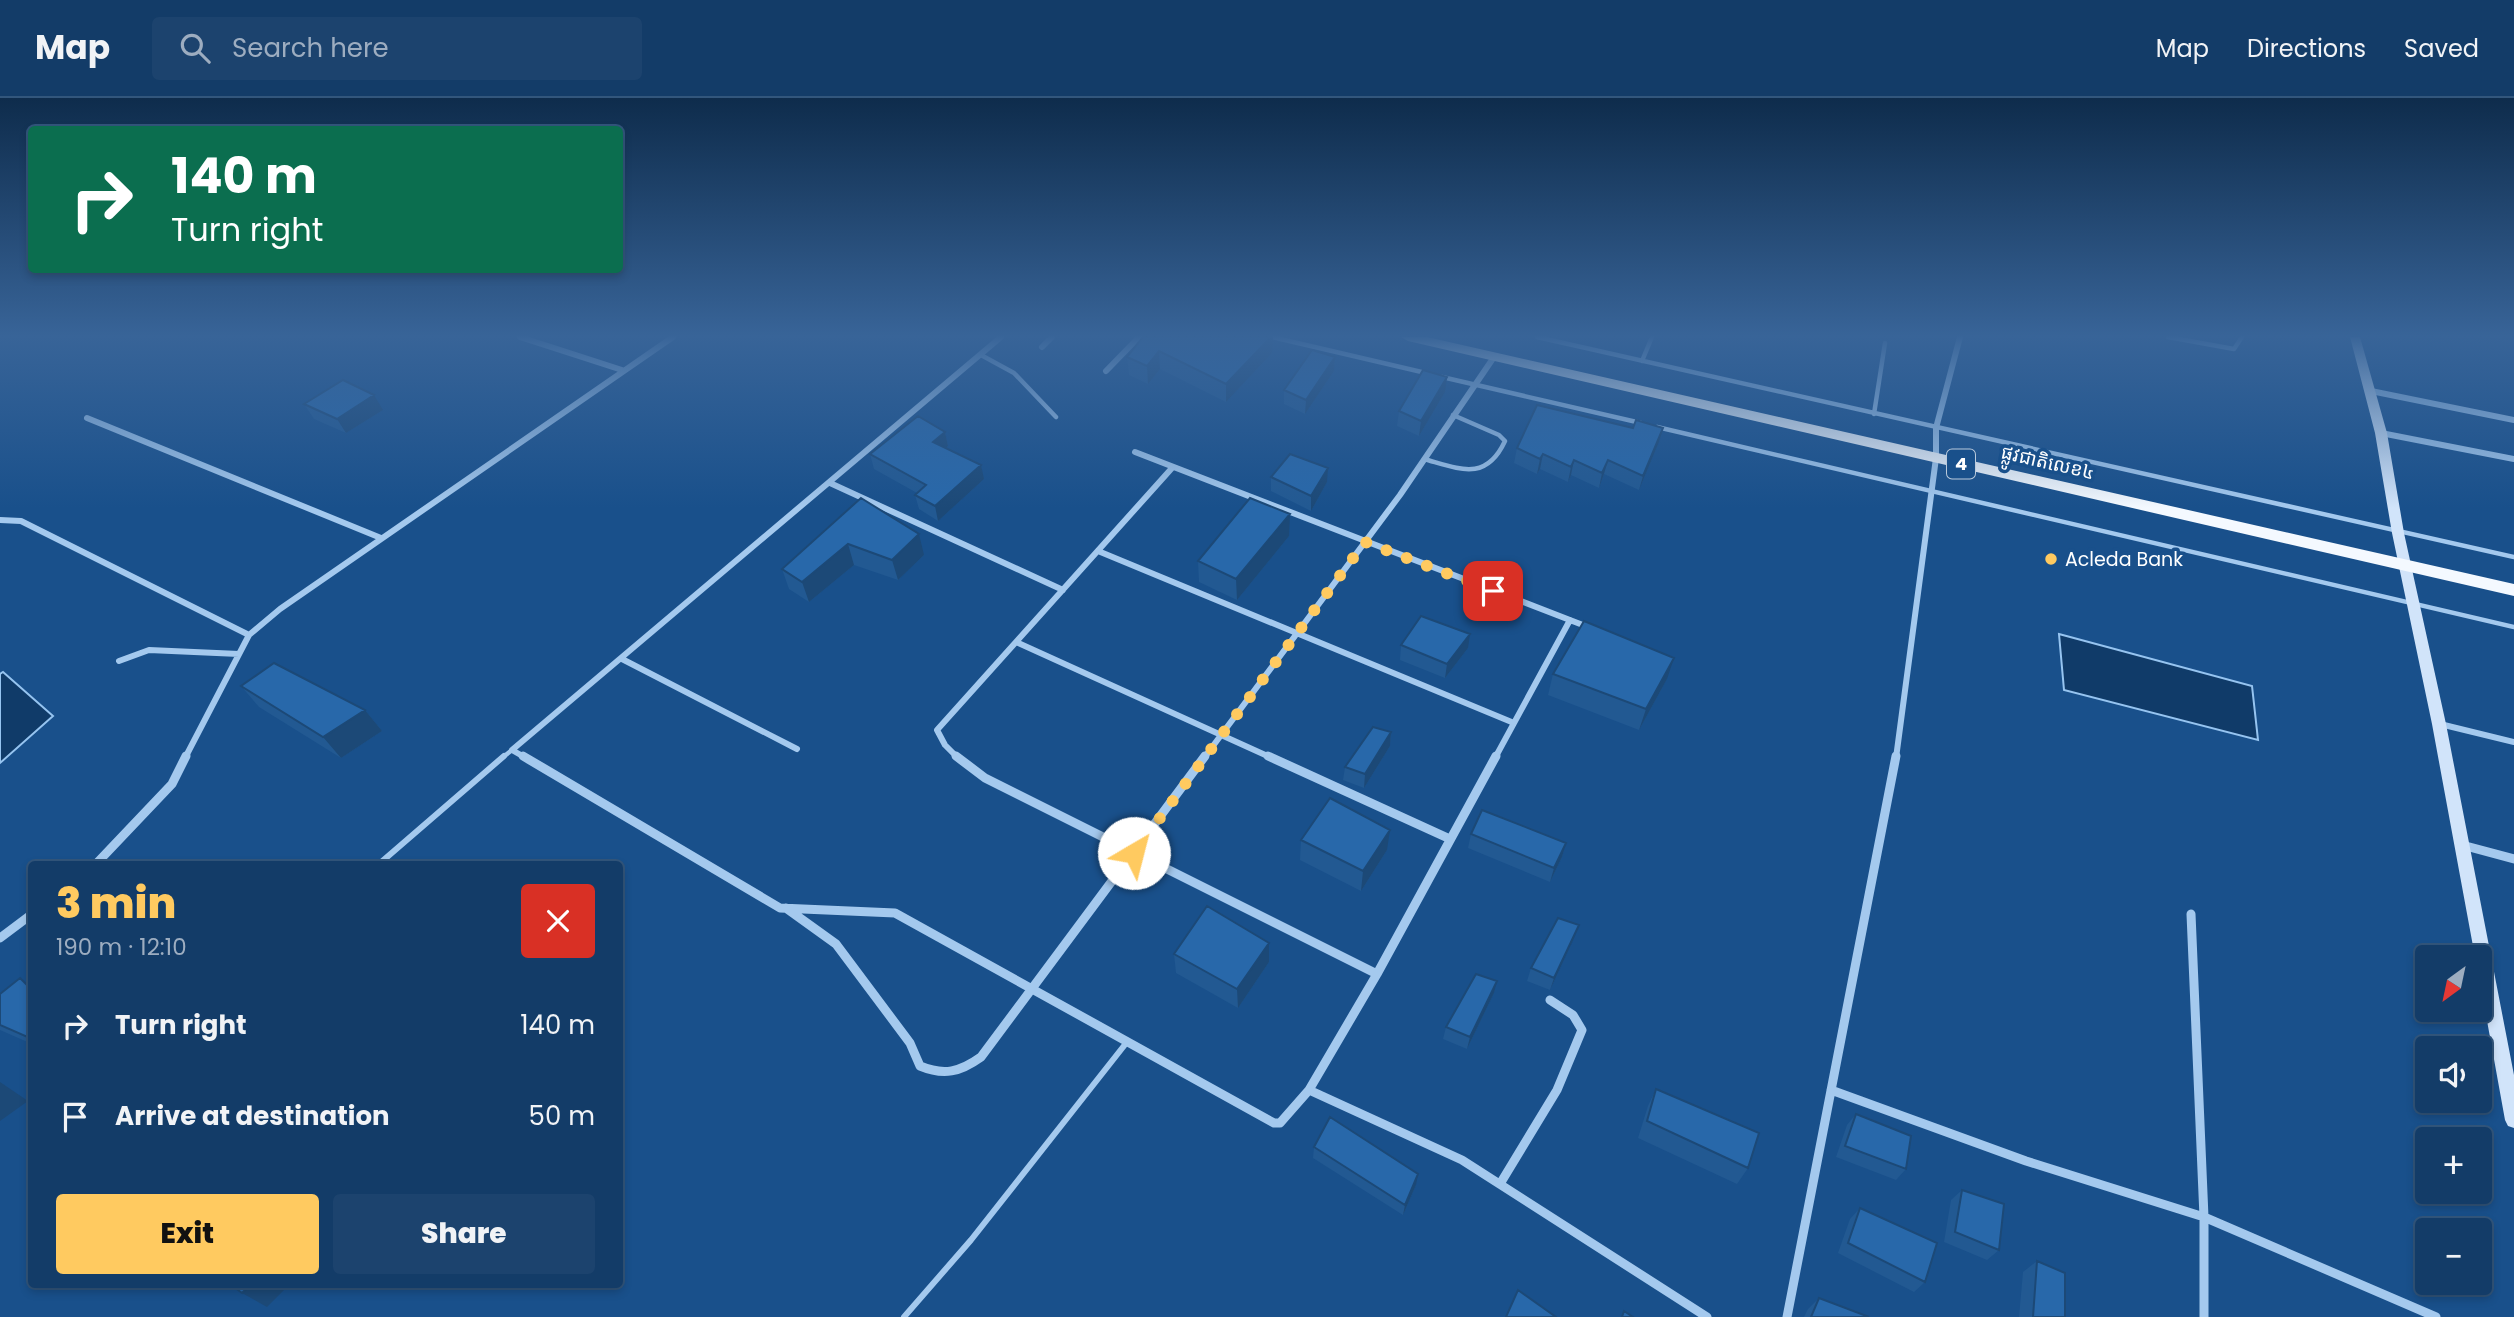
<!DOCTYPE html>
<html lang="en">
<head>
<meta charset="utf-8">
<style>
	body { margin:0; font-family:Poppins,"Noto Sans Khmer",sans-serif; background:#1c436e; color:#f1f3f6; height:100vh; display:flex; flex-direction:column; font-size:26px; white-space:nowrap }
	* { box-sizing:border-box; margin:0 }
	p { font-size:23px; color:#9dadc0 }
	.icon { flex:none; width:38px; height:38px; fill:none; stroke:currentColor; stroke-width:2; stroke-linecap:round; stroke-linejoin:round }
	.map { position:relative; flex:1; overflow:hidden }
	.details { position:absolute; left:28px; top:763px; width:595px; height:427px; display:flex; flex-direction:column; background:#133c68; border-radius:7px; box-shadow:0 4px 10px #0003,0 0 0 2px #32567c }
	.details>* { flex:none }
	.guide { position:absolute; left:28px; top:28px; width:595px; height:147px; border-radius:7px; box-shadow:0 4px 10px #0003,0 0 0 2px #32567c; background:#0b6e4f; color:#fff; overflow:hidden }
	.needle { width:46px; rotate:213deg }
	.tools { position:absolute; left:2415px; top:847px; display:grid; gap:14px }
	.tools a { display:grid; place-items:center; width:77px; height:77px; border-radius:7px; background:#133c68; box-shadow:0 4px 10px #0003,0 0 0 2px #32567c; font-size:35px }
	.pin { position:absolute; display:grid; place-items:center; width:60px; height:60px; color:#fff; margin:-30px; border-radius:14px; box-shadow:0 4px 10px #0006 }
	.me { position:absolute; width:77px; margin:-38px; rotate:37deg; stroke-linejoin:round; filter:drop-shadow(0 0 5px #0008) }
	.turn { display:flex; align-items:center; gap:24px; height:147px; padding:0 28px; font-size:32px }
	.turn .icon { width:91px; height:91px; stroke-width:2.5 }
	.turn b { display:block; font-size:49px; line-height:60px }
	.round { display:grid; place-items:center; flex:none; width:74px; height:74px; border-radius:7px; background:#1c436e }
	.summary { display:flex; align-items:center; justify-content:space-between; height:119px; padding:0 28px }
	h1 { font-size:42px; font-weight:800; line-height:52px; color:#ffca60 }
	.cta { display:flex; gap:14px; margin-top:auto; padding:14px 28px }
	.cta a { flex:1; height:80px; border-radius:7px; background:#ffca60; color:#111; font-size:28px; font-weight:800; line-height:80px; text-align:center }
	.cta a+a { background:#1c436e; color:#f1f3f6 }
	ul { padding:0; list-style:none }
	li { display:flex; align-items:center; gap:21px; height:91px; padding:0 28px }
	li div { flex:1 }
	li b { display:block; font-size:26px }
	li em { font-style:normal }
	header { display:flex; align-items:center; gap:42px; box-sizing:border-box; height:98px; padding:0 35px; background:#133c68; border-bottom:2px solid #32567c }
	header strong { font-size:33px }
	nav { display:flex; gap:38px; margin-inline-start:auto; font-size:24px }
	.search { width:490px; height:63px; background:#1c436e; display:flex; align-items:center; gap:18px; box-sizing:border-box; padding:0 24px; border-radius:7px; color:#9dadc0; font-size:26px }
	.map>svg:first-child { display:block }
	.water { fill:#103b69; stroke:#96c4f0; stroke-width:2 }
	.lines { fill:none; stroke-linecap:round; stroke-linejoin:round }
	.service-far1 { stroke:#a4c9ee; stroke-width:4.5 }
	.service { stroke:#a4c9ee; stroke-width:6 }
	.minor-far1 { stroke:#a4c9ee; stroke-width:6 }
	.minor { stroke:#a4c9ee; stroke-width:9 }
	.secondary { fill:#d1e4fa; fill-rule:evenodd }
	.trunk { fill:#f4f9ff; fill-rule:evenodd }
	.wall { fill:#225992 }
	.shaded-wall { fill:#1c4977 }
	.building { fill:#2868aa; stroke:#1c4977; stroke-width:2 }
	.route { stroke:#ffca60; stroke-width:12; stroke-dasharray:0 21.6 }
	.poi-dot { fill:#ffca60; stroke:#19508b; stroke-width:2.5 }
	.labels { text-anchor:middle; stroke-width:7; stroke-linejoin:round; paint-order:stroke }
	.shield { fill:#19508b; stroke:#bacadc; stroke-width:2 }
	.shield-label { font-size:18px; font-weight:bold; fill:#fff }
	.street-label { font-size:19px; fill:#fff; stroke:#19508b }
	.poi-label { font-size:19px; fill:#fff; stroke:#19508b; text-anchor:start }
</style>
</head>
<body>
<header>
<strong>Map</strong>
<div class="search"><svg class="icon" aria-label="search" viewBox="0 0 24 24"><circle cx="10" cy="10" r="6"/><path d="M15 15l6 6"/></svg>Search here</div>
<nav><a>Map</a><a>Directions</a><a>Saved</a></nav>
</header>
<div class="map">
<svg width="2514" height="1219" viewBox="0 0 2514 1219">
	<rect width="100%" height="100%" fill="#19508b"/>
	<path class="water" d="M2059 536 2252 588 2258 642 2064 592Z
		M3 574 53 618 0 665V576Z"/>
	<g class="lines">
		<path class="service-far1" d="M1272 239 1426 275
			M1537 239 2514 459
			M2168 239 2234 251 2242 239
			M981 257 1014 275 1056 319
			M1642 263 1652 239
			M1442 279 1641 325
			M1874 316 1885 245
			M1657 329 2514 529
			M1424 361C1460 371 1486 384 1505 343L1499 337 1453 317
			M502 660 512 652"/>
		<path class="service" d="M379 766 504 658
			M904 1219 971 1142 1127 944"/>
		<path class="minor-far1" d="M520 239 622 272
			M1042 249 1052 239
			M1106 273 1139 239
			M2371 293 2514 322
			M87 320 381 440
			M2381 335 2514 361
			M1135 354 1588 529
			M830 385 1063 492
			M0 422 21 423 249 537
			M1098 453 1514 625
			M1016 544 1272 660
			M622 561 797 651
			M119 563 149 552 239 556
			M2440 626 2514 644
			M185 660 249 537 280 511 673 239
			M526 660 512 652 1001 239
			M958 660 945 647 937 632 1172 370
			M1204 660 1400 397 1494 259
			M1495 660 1570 522
			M1896 660 1936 360V330L1960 239"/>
		<path class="minor" d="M523 658 780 810 895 815 1274 1025H1280L1309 992 1377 876 1496 658
			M956 658 985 680 1377 876
			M1268 658 1450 741
			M2462 747 2514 761
			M96 766 172 686 186 658
			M786 810 836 846 910 945 920 968C944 978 960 974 981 959L1205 658
			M2191 816 2204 1119V1219
			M0 840 32 816
			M1309 992 1462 1062 1707 1219
			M1831 992 2026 1063 2204 1119 2436 1219
			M1500 1086 1557 992 1582 932 1573 917 1550 902
			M1787 1219 1896 658"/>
		<path class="secondary" d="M2350 239H2360L2387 335 2404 435 2446 626 2514 977V1030L2508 1028 2505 1022 2480 884V859H2475L2432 626 2392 435 2375 335Z"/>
		<path class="trunk" d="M1401 239H1427L2514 486V498L1408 243Z"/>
	</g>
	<path class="wall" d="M1143 239H1273L1272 255 1226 304 1160 271 1148 286 1129 277 1127 259Z
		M1335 259 1334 273 1305 316 1284 306V292Z
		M1445 294 1419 338 1397 328 1399 313Z
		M304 306 383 312 346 335 314 321Z
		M1633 330H1663L1659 344 1639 392 1604 376 1599 390 1571 377 1568 384 1540 371 1537 376 1514 365 1517 350Z
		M945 334 948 348 946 350 984 381 938 423 919 411 915 397 917 395 874 371 870 356Z
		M1271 379 1327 384 1311 413 1271 393Z
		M861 400 924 457 898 482 854 467 809 504 789 491 782 471Z
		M1289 438 1237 502 1199 484 1198 463Z
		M1401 547 1468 550 1445 580 1400 562Z
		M1553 576 1667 581 1639 632 1548 597Z
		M241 588 365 612 382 633 341 660 259 609Z
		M1391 634 1390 648 1364 690 1343 682 1345 669Z
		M1471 736 1566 745 1562 759 1550 784 1468 750Z
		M1301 742 1387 752 1361 793 1300 762Z
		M1574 840 1550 892 1527 883 1531 870Z
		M1174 856 1269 864 1238 910 1176 875Z
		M1497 883 1494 895 1467 951 1443 941 1446 929Z
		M32 887V946L0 932V896Z
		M1656 991 1748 1070 1737 1086 1638 1040 1648 1008Z
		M1856 1016 1906 1071 1896 1082 1836 1059 1847 1027Z
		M1314 1049 1416 1087 1403 1117 1313 1060Z
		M1962 1092 1999 1152 1987 1162 1944 1144 1951 1102Z
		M1860 1110 1925 1184 1914 1194 1838 1155 1850 1121Z
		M2037 1163 2065 1219H2019L2023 1174Z
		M1819 1200 1869 1219H1804L1808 1211Z"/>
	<path class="shaded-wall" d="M1271 239H1273L1272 255 1226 304V286Z
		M1159 253 1160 271 1148 286 1147 268Z
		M1335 259 1334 273 1305 316 1306 302Z
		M1447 279 1445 294 1419 338 1421 323Z
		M374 297 383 312 346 335 337 321Z
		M1663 330 1659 344 1639 392 1643 378Z
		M945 334 948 348 937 358 933 344Z
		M1543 356 1540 371 1537 376 1540 361Z
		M1574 362 1571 377 1568 384 1571 369Z
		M1608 362 1604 376 1599 390 1602 375Z
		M981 367 984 381 938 423 935 408Z
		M1328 370 1327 384 1311 413V398Z
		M1290 416 1289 438 1237 502 1236 481Z
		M919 436 924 457 898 482 892 462Z
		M848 446 854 467 809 504 802 484Z
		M1470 536 1468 550 1445 580 1447 566Z
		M1674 560 1667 581 1639 632 1646 611Z
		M365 612 382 633 341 660 323 639Z
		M1391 634 1390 648 1364 690 1365 676Z
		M1390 732 1387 752 1361 793 1363 773Z
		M1566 745 1562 759 1550 784 1554 770Z
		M1579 827 1574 840 1550 892 1554 880Z
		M1269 845V864L1238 910 1237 891Z
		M1497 883 1494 895 1467 951 1470 939Z
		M0 984 28 1003 0 1023Z
		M1418 1076 1416 1087 1403 1117 1405 1107Z
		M251 1186H290L267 1209 242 1195Z"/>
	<path class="building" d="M1143 239H1271L1226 286 1159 253 1147 268 1127 259Z
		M1312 252 1335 259 1306 302 1284 292Z
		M1423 272 1447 279 1421 323 1399 313Z
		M343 282 374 297 337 321 304 306Z
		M1537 307 1633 330 1636 322 1663 330 1643 378 1608 362 1602 375 1574 362 1571 369 1543 356 1540 361 1517 350Z
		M918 318 945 334 933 344 981 367 935 408 915 397 926 387 870 356Z
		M1290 356 1328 370 1311 398 1271 379Z
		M861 400 919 436 892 462 848 446 802 484 782 471Z
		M1250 400 1290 416 1236 481 1198 463Z
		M1421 518 1470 536 1447 566 1401 547Z
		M1584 523 1674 560 1646 611 1553 576Z
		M274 565 365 612 323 639 241 588Z
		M1373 629 1391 634 1365 676 1345 669Z
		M1330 700 1390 732 1363 773 1301 742Z
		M1482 712 1566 745 1554 770 1471 736Z
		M1207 808 1269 845 1237 891 1174 856Z
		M1558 820 1579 827 1554 880 1531 870Z
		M1476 876 1497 883 1470 939 1446 929Z
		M20 880 32 892V941L0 927V896Z
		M1656 991 1759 1035 1748 1070 1647 1023Z
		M1856 1016 1911 1038 1906 1071 1845 1048Z
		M1330 1019 1418 1076 1405 1107 1314 1049Z
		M1962 1092 2004 1106 1999 1152 1955 1134Z
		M1860 1110 1937 1145 1925 1184 1848 1145Z
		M2037 1163 2065 1175V1219H2033Z
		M230 1186H251L242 1195Z
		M1518 1192 1556 1219H1506Z
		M1819 1200 1869 1219H1811Z
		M1624 1213 1633 1219H1622Z"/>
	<linearGradient id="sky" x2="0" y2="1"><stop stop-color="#0e2c4c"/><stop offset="0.58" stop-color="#386498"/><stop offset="1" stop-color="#386498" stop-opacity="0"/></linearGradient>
	<rect width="2514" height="410" fill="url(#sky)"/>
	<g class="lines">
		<path class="route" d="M1134 755 1365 444 1493 493"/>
	</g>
	<circle class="poi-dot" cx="2051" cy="461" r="7"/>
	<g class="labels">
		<rect class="shield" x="1947" y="351.5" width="28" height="29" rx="5"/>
		<g class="shield-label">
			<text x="1961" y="372">4</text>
		</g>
		<g class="street-label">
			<text transform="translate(2048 364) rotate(13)" y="7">ផ្លូវជាតិលេខ៤</text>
		</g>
		<g class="poi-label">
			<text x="2065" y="468">Acleda Bank</text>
		</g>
	</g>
</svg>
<div class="tools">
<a><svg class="needle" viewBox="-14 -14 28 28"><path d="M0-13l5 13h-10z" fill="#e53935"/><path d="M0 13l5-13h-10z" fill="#9dadc0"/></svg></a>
<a><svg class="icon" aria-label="sound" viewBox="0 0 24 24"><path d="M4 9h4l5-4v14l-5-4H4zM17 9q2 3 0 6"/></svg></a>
<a>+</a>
<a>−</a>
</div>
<div class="pin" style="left:1493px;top:493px;background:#d93025"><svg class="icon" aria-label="arrive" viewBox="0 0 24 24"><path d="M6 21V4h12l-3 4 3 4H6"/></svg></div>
<svg class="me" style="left:1134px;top:755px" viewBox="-20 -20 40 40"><circle r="19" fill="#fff"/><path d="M0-13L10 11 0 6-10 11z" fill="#ffca60"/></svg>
<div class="guide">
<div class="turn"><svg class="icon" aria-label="right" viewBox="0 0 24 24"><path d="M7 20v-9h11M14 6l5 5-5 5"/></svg><div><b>140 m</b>Turn right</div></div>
</div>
<section class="details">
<div class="summary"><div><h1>3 min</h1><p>190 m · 12:10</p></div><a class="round" style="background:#d93025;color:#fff"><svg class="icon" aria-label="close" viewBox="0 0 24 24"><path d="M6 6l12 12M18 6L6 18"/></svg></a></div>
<ul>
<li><svg class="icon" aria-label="right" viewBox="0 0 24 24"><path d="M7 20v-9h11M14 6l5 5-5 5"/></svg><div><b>Turn right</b></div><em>140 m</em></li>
<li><svg class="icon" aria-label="arrive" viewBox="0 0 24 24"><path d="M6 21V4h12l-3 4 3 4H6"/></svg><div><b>Arrive at destination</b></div><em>50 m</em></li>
</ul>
<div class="cta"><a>Exit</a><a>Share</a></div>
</section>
</div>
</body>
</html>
